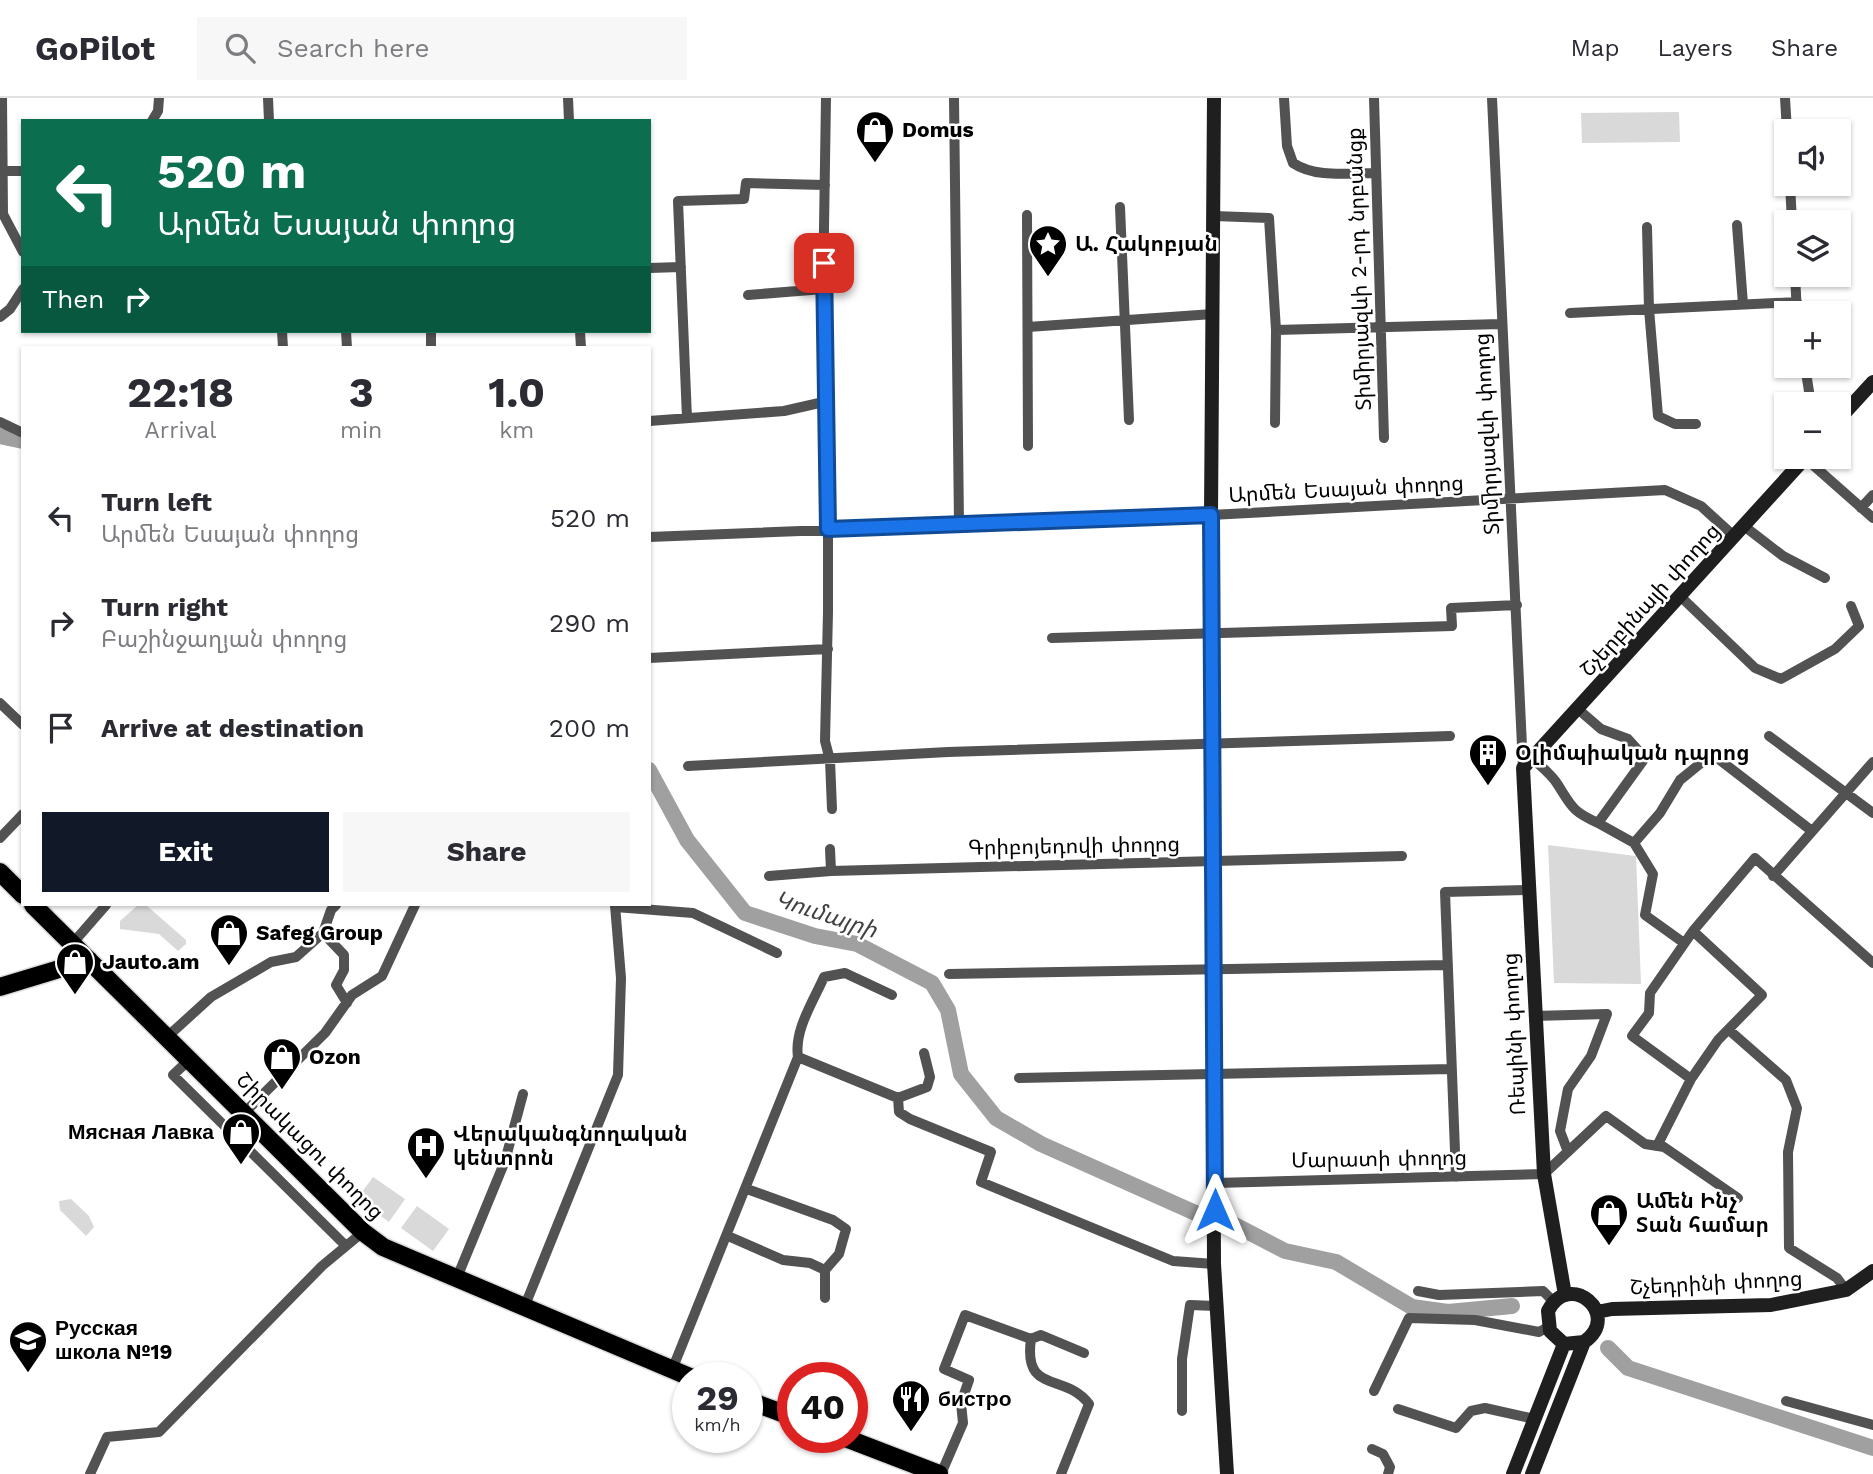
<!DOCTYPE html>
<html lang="en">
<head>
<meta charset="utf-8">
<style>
	body { margin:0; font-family:"Work Sans","Noto Sans Armenian",sans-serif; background:#f7f7f7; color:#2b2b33; height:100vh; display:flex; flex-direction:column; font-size:26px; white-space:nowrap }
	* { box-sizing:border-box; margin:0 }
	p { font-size:23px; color:#7c7c81 }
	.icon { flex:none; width:38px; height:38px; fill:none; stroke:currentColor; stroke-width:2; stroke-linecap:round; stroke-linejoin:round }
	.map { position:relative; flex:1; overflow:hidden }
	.details { position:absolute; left:21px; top:248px; width:630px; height:560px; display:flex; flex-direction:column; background:#fff; border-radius:0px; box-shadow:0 2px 5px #0004 }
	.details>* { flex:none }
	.top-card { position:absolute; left:21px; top:21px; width:630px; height:214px; border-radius:0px; box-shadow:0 2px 5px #0004; background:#0b6e4f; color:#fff; overflow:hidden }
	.buttons { position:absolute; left:1774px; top:21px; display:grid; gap:14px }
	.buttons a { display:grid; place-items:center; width:77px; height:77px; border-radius:0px; background:#fff; box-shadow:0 2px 5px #0004; font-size:35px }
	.speed { position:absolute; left:672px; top:1264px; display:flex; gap:14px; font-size:35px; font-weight:700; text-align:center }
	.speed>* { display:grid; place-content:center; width:91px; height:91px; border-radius:50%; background:#fff; box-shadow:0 2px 5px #0004; line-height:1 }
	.speed small { font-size:18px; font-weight:400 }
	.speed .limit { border:10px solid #d22; background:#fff; color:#111 }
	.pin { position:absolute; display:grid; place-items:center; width:60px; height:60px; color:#fff; margin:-30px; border-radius:14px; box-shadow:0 4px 10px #0006 }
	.me { position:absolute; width:77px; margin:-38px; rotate:0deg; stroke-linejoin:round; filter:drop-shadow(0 0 5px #0008) }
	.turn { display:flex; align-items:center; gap:24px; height:147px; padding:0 21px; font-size:32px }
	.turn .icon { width:91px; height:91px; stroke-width:2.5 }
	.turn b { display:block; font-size:49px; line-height:60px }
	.then { display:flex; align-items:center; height:66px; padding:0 21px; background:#0003; gap:14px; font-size:26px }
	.eta { display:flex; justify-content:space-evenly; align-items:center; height:119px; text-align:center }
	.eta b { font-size:42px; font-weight:700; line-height:49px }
	.primary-button { display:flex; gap:14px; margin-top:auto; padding:14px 21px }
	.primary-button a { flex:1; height:80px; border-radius:0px; background:#111827; color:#fff; font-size:28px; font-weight:700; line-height:80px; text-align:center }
	.primary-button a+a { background:#f7f7f7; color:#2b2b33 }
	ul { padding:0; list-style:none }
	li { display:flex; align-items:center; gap:21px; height:105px; padding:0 21px }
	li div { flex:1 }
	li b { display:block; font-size:26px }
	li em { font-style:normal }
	header { display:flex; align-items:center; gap:42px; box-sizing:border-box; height:98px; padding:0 35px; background:#fff; border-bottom:2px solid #e1e1e2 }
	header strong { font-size:33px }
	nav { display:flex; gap:38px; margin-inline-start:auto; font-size:24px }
	.search { width:490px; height:63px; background:#f7f7f7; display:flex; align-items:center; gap:18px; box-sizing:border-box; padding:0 24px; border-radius:0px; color:#7c7c81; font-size:26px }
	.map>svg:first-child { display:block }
	.green { fill:#d9d9d9 }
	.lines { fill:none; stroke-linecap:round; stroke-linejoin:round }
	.river { stroke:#a0a0a0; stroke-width:16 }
	.primary-casing { stroke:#dbdbdb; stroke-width:21 }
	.street { stroke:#525252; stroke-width:10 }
	.secondary { stroke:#1f1f1f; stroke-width:14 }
	.primary { stroke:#000; stroke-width:18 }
	.route-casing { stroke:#114b97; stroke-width:18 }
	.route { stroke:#1a73e8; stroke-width:12 }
	.labels { text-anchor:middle; stroke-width:5; stroke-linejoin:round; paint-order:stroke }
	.poi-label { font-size:21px; font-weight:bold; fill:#000; stroke:#fff; text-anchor:start }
	.street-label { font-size:21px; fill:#000; stroke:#fff }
	.water-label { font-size:23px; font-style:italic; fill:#414141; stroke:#fff }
</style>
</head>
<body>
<header>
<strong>GoPilot</strong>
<div class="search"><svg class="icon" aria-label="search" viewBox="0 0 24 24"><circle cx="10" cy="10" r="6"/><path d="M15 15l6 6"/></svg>Search here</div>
<nav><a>Map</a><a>Layers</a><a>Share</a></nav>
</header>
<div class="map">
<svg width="1873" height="1376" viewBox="0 0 1873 1376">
	<rect width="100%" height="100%" fill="#fff"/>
	<path class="green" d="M1679 14 1680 44 1582 45 1581 15Z
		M1548 747 1636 758 1641 886 1554 885Z
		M138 807H146L186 842V846L178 853 159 836 120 831V823Z
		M373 1079 405 1101 389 1124 357 1101Z
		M71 1101 89 1118 94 1129 86 1138 60 1112 59 1103Z
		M417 1108 449 1131 433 1153 401 1130Z"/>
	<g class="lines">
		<path class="river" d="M0 338 23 343
			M649 672 687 742 745 815 815 838 857 846 932 885 948 912 961 976 996 1020 1041 1046 1200 1117
			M1231 1125 1285 1153 1336 1164 1412 1209 1448 1214 1512 1208
			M1608 1250 1628 1270 1873 1350"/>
		<defs>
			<path id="primary" d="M0 774 23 797
				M33 807 363 1134 383 1149 690 1279
				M0 889 89 862
				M747 1302 793 1319
				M843 1339 939 1376"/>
		</defs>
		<use href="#primary" class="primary-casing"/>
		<path class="street" d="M2 0 3 116 23 154
			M268 0 269 23
			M568 0 569 23
			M826 0 823 195 828 303V514L825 643 830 662 832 711
			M954 0 959 426
			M1284 0 1287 48 1293 65C1315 80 1348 75 1374 75
			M1374 0 1384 340
			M1492 0 1523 670
			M1785 0 1787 33
			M152 23 158 13 159 0
			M1 73H23
			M1790 86 1792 124
			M1120 109 1129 322
			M1027 117 1028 348
			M1214 118 1269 120 1276 232 1275 325
			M1737 127 1743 206
			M1647 129 1649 211 1658 318 1675 326H1696
			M649 170 681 169
			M1795 177 1797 215
			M748 197 823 191
			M1570 215 1797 204
			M0 219 10 211 23 191
			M1028 229 1213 216
			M1276 232 1501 226
			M282 233 283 250
			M346 233 347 250
			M431 233V250
			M580 233 581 250
			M1805 268 1811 306
			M687 320 678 103 744 101 746 85 825 87
			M649 323 784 313 828 303
			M0 324 23 335
			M1805 360 1873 420
			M1861 410 1873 397
			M1744 428 1783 458 1825 480
			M649 439 1211 417 1665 392 1701 408 1735 439
			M1681 499 1755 570 1781 581 1835 551 1859 528 1851 508
			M1052 540 1452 528 1451 510 1517 507
			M649 560 828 551
			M0 605 23 627
			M1769 638 1873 715
			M1534 662C1542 669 1553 678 1558 687 1572 709 1572 713 1598 725L1645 660 1628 641 1601 631 1579 612
			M688 668 948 654 1450 638
			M1598 725 1634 745 1660 715 1680 682 1712 656 1812 733
			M0 740 23 716
			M1634 745 1653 776 1645 817 1684 845
			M830 751 831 773
			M769 778 831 773 1402 758
			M1773 778 1873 664
			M615 809 693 815 777 855
			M323 835 344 857V872L336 887 347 905
			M72 846 106 807
			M949 876 1448 867
			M1534 918 1607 916 1591 958 1568 991 1560 1033 1568 1054
			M1729 932 1786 982 1797 1010 1788 1054 1789 1150 1837 1180 1846 1192
			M167 939 211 899 271 864 296 859 323 835 331 812 336 807
			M798 959C794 932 813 904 824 879L845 875 892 897
			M190 961 173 977 345 1147
			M1019 980 1452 971
			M1691 981 1632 938 1649 915 1650 895 1693 833
			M898 1000 927 989 930 979 924 955
			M244 1015 325 935 352 897 382 878 415 807
			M1657 1048 1691 981 1718 942 1762 897 1693 833 1755 760 1873 865
			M1456 1079 1445 794 1528 792
			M1215 1085 1544 1076 1606 1018 1645 1046 1664 1049 1738 1100
			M747 1091 833 1122 846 1131 839 1156 825 1172V1200
			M728 1138 783 1162 810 1165 825 1172
			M456 1182 505 1063 523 996
			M1418 1193 1439 1197 1543 1193 1554 1204
			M524 1210 618 977 621 880 615 807
			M1031 1241 1041 1237 1084 1255
			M672 1272 798 959 898 1000 899 1014 910 1021 991 1054 981 1084 1173 1163 1214 1166
			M1374 1293 1409 1220 1475 1222 1539 1234 1548 1229
			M1786 1303 1873 1327
			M1398 1311 1456 1330 1471 1313 1485 1310 1535 1321
			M1182 1313V1261L1190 1207 1216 1208
			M1372 1351 1383 1356 1390 1369 1388 1376
			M90 1376 107 1339 159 1334 322 1168 363 1134
			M941 1376 963 1325 961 1305 969 1282 944 1271 965 1217 1031 1241C1023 1297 1065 1274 1089 1306L1061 1376"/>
		<path class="secondary" d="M1214 0 1211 417 1214 1166 1227 1376
			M1839 321 1873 284
			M1565 1197 1544 1076 1523 670 1806 359
			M1597 1214 1612 1211 1771 1207 1846 1192 1873 1173
			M1513 1376 1564 1246
			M1532 1376 1584 1244C1623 1217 1569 1171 1548 1213L1550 1233 1564 1246 1584 1244"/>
		<use href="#primary" class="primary"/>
	</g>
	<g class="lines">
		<defs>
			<path id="route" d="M824 165 828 431 1211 417 1215 1112"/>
		</defs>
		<use href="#route" class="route-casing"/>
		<use href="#route" class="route"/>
	</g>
	<defs>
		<symbol id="shop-pin" viewBox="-11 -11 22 30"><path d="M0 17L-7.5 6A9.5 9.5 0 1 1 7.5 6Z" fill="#000" stroke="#fff"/><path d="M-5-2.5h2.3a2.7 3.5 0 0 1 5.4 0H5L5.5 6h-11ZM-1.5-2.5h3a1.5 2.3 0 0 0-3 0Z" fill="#fff"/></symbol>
		<symbol id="sight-pin" viewBox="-11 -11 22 30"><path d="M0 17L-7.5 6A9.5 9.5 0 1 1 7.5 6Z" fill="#000" stroke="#fff"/><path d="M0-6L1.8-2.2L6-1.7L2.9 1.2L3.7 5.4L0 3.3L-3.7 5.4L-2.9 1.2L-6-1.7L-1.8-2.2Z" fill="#fff"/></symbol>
		<symbol id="building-pin" viewBox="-11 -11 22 30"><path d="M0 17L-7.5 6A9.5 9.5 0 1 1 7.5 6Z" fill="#000" stroke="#fff"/><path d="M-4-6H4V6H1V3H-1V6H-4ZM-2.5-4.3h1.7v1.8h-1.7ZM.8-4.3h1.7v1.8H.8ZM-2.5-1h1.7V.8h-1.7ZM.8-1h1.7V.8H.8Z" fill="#fff"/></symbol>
		<symbol id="hospital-pin" viewBox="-11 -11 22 30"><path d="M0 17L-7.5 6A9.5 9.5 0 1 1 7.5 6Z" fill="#000" stroke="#fff"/><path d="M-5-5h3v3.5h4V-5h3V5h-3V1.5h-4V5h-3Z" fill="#fff"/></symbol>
		<symbol id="school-pin" viewBox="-11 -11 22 30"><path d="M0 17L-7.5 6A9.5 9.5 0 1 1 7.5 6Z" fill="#000" stroke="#fff"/><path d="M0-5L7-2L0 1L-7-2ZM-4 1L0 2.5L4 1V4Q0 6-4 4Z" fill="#fff"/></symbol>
		<symbol id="restaurant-pin" viewBox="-11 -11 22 30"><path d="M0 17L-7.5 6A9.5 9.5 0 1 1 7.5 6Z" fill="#000" stroke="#fff"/><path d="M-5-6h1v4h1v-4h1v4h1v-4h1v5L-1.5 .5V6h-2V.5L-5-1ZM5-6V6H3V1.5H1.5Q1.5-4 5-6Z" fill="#fff"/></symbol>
	</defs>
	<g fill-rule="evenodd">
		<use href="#shop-pin" x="853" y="10" width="44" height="60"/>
		<use href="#sight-pin" x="1026" y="124" width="44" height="60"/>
		<use href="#building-pin" x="1466" y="633" width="44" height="60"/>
		<use href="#shop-pin" x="207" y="813" width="44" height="60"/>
		<use href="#shop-pin" x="53" y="842" width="44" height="60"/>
		<use href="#shop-pin" x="260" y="937" width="44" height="60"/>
		<use href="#shop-pin" x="219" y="1012" width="44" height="60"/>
		<use href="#hospital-pin" x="404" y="1026" width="44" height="60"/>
		<use href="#shop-pin" x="1587" y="1093" width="44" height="60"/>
		<use href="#school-pin" x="6" y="1220" width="44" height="60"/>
		<use href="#restaurant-pin" x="889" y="1279" width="44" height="60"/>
	</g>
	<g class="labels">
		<g class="poi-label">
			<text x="902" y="39">Domus</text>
			<text x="1075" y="153">Ա. Հակոբյան</text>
			<text x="1515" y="662">Օլիմպիական դպրոց</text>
			<text x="256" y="842">Safeg Group</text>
			<text x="102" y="871">Jauto.am</text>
			<text x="309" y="966">Ozon</text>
			<text x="214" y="1041" text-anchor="end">Мясная Лавка</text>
			<text x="453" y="1043">Վերականգնողական<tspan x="453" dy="24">կենտրոն</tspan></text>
			<text x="1636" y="1110">Ամեն Ինչ<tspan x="1636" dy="24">Տան համար</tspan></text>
			<text x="55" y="1237">Русская<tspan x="55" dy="24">школа №19</tspan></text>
			<text x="938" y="1308">бистро</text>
		</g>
		<g class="street-label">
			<text transform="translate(1359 171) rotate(-92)" y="7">Տիմիրյազևի 2-րդ նրբանցք</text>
			<text transform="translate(1487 336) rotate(-93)" y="7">Տիմիրյազևի փողոց</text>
			<text transform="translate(1346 391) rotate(-3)" y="7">Արմեն Եսայան փողոց</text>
			<text transform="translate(1650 502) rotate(-48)" y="7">Շչերբինայի փողոց</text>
			<text transform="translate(1074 748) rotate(-1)" y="7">Գրիբոյեդովի փողոց</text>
			<text transform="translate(1514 936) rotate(-93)" y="7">Ռեպինի փողոց</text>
			<text transform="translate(310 1048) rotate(45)" y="7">Շիրակացու փողոց</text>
			<text transform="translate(1379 1061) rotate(-1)" y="7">Մարատի փողոց</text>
			<text transform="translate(1716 1185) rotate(-3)" y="7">Շչեդրինի փողոց</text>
		</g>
		<g class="water-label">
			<text transform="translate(826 816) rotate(18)" y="8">Կումայրի</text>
		</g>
	</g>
</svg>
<div class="buttons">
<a><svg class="icon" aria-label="sound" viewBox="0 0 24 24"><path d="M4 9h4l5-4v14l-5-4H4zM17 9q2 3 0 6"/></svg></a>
<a><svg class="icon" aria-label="layers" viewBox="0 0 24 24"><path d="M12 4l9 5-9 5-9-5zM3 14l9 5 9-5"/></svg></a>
<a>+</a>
<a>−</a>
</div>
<div class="speed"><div>29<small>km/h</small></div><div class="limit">40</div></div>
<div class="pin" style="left:824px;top:165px;background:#d93025"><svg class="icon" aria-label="arrive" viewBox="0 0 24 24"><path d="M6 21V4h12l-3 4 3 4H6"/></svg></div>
<svg class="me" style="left:1215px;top:1112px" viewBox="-20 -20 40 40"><path d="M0-17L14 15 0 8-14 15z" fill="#1a73e8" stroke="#fff" stroke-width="4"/></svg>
<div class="top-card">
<div class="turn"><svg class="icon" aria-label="left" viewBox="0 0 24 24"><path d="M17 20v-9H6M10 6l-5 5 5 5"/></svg><div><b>520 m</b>Արմեն Եսայան փողոց</div></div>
<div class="then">Then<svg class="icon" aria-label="right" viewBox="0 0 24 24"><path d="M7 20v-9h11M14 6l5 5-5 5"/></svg></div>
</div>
<section class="details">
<div class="eta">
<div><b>22:18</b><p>Arrival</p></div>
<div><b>3</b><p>min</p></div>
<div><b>1.0</b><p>km</p></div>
</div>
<ul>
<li><svg class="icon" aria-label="left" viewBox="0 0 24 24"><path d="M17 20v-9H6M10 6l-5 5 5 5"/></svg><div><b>Turn left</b><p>Արմեն Եսայան փողոց</p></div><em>520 m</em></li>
<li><svg class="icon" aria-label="right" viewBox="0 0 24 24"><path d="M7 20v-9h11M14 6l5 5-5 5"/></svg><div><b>Turn right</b><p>Բաշինջաղյան փողոց</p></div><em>290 m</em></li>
<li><svg class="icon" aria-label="arrive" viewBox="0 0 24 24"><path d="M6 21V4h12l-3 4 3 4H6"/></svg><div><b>Arrive at destination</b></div><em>200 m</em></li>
</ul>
<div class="primary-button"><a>Exit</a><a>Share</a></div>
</section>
</div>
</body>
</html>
